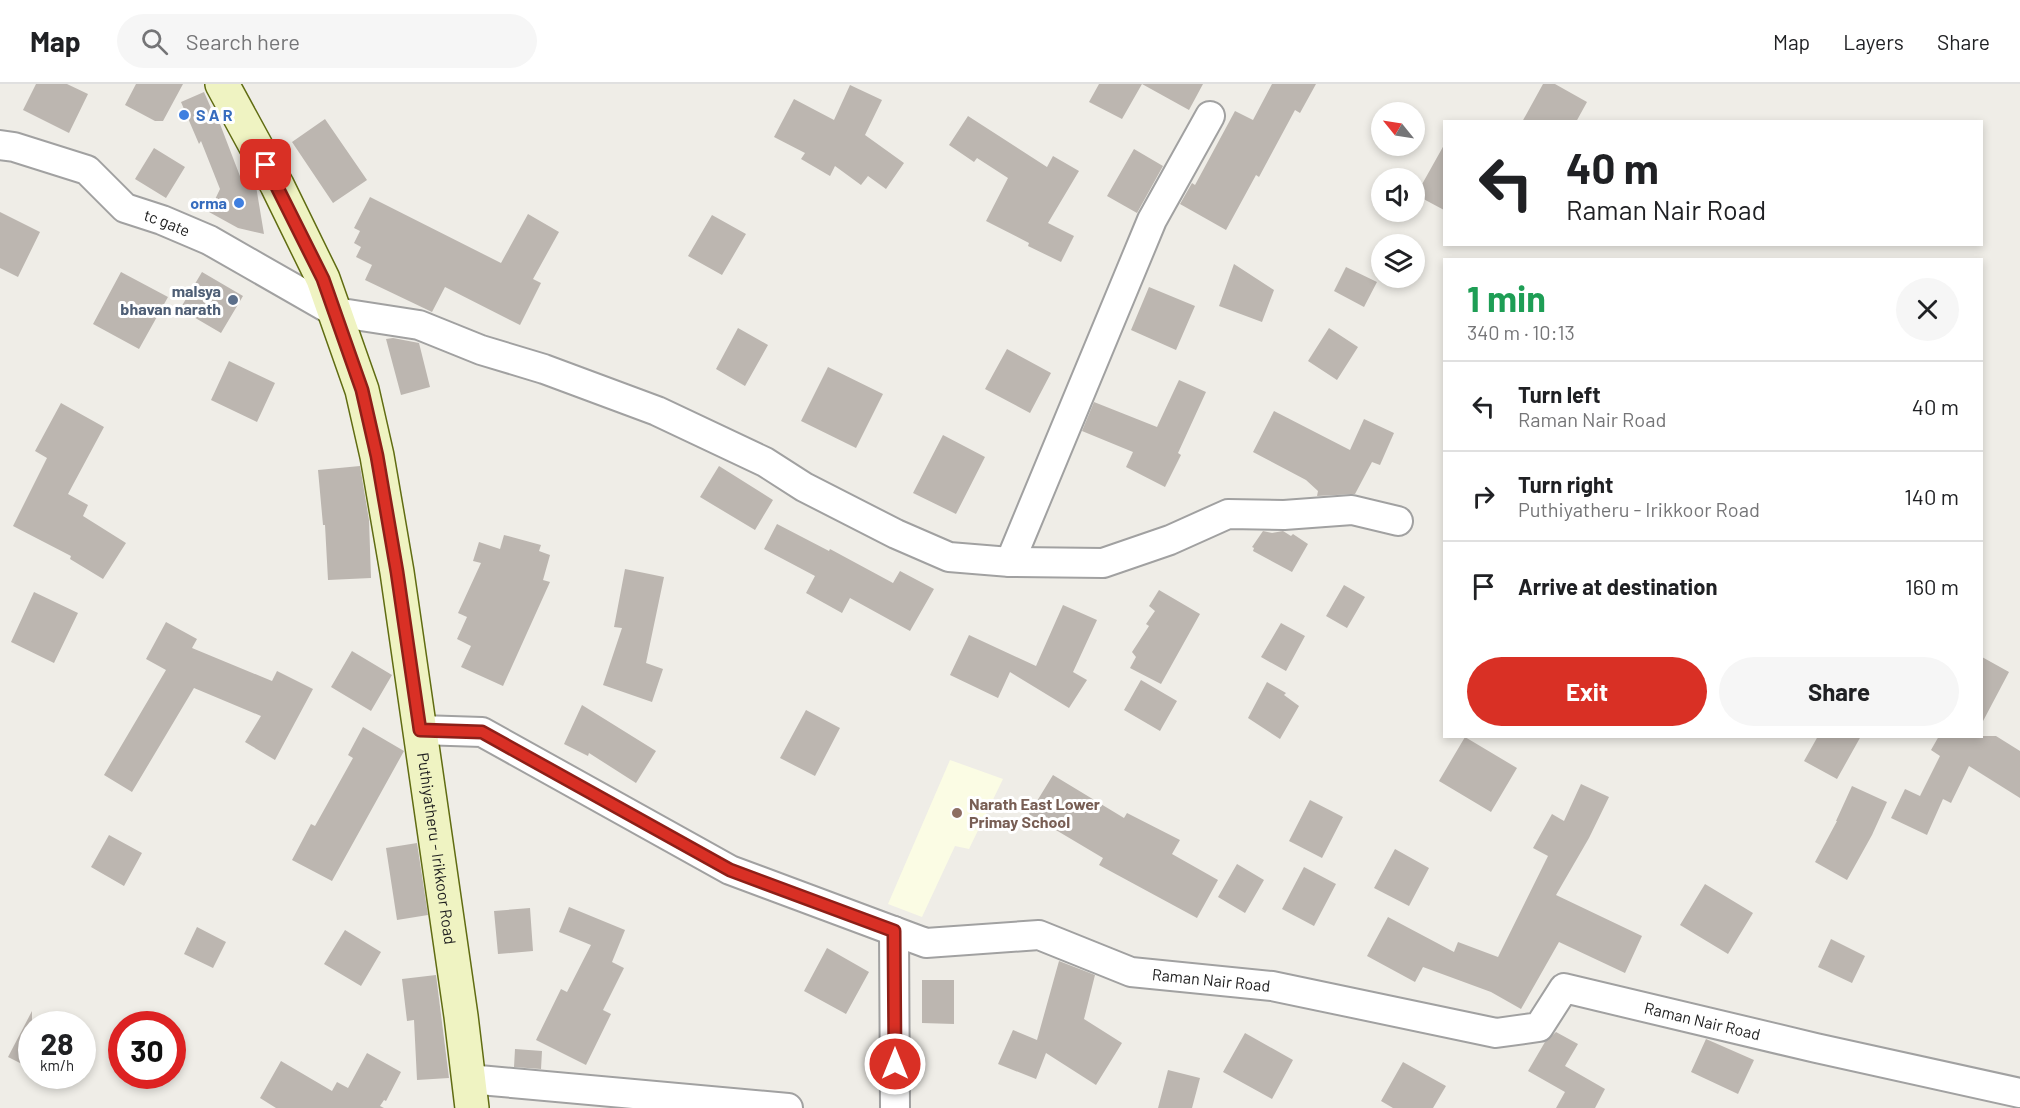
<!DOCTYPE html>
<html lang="en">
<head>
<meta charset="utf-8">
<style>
	body { margin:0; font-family:Barlow,sans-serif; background:#f6f6f6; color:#202124; height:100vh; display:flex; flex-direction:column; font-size:22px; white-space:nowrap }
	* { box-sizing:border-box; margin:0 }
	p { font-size:20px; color:#757577 }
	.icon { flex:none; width:33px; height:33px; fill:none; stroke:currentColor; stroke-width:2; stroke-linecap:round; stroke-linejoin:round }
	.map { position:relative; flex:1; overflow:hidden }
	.panel { position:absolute; left:1443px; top:174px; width:540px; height:480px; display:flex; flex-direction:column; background:#fff; border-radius:0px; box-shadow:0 3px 9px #0003 }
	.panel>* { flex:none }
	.hud { position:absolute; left:1443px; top:36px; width:540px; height:126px; border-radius:0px; box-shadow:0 3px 9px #0003; background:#fff; color:#202124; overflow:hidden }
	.needle { width:39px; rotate:300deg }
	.fabs { position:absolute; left:1371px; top:18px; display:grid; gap:12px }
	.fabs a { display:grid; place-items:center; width:54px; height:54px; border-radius:50%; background:#fff; box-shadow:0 3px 9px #0003; font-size:30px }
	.speed { position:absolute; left:18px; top:927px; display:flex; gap:12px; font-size:30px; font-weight:700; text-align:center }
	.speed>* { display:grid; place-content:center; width:78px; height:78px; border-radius:50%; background:#fff; box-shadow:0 3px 9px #0003; line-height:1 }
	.speed small { font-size:15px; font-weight:400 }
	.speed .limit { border:9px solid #d22; background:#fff; color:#111 }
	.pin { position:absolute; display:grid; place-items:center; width:51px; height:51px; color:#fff; margin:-26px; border-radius:12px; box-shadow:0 3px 9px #0006 }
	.me { position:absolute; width:66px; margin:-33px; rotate:0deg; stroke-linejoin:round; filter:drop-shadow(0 0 4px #0008) }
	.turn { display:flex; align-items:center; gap:21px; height:126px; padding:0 24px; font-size:27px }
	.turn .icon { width:78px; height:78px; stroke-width:2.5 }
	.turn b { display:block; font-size:42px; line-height:51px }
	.round { display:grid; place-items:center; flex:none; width:63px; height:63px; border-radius:32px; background:#f6f6f6 }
	.overview { display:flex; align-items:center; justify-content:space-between; height:102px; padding:0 24px }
	h1 { font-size:36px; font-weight:700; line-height:45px; color:#1e9e55 }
	.primary-button { display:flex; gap:12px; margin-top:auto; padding:12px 24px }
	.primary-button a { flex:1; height:69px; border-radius:36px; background:#d93025; color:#fff; font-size:24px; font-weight:700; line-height:69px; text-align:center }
	.primary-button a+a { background:#f6f6f6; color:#202124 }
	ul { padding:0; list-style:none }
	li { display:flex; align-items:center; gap:18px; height:90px; padding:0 24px; border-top:2px solid #e0e0e0 }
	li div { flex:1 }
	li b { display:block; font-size:22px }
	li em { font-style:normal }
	header { display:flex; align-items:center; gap:36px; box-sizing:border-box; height:84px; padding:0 30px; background:#fff; border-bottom:2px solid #e0e0e0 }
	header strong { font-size:28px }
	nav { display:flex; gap:33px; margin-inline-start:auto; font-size:21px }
	.search { width:420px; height:54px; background:#f6f6f6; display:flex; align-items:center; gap:15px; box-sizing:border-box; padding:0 21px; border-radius:33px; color:#757577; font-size:22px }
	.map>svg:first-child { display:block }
	.education { fill:#fbfce4 }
	.building { fill:#bcb6b0 }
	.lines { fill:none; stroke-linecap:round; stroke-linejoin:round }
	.street-casing { stroke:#a1a1a1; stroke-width:32 }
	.secondary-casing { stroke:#606c12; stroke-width:36 }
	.street { stroke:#fff; stroke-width:28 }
	.secondary { stroke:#eff3c2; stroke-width:33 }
	.route-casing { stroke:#8d1f18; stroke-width:15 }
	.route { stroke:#d93025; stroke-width:10 }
	.shop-dot { fill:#3f7fe0; stroke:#fff; stroke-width:2 }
	.service-dot { fill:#5c6f8a; stroke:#fff; stroke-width:2 }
	.education-dot { fill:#8d6e63; stroke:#fff; stroke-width:2 }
	.labels { text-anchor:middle; stroke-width:6; stroke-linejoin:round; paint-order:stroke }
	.shop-label { font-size:16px; font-weight:bold; fill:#366cbe; stroke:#fff; text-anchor:start }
	.street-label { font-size:16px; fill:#202020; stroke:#fff }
	.service-label { font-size:16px; font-weight:bold; fill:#4e5e75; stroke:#fff; text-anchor:end }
	.education-label { font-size:16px; font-weight:bold; fill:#785e54; stroke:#fff; text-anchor:start }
</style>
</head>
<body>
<header>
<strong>Map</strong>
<div class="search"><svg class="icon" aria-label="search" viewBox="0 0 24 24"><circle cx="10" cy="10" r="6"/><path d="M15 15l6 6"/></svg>Search here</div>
<nav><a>Map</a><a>Layers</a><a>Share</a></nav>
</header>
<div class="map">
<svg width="2020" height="1024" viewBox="0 0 2020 1024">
	<rect width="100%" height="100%" fill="#efede7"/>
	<path class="education" d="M950 676 1003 695 969 765 955 762 922 833 888 820Z"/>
	<path class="building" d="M36 0H67L88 10 69 49 23 26Z
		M136 0H183L163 37H155L125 21Z
		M1099 0H1203L1189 26 1142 0 1122 35 1089 18Z
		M1272 0H1316L1300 29 1295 26 1259 93 1256 91 1226 146 1180 120 1192 99 1195 101 1235 27 1253 36Z
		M1543 0H1555L1587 18 1576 38H1522Z
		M850 1 882 16 865 51 904 79 886 105 868 92 861 101 835 82 830 92 801 75 805 69 774 53 794 15 834 36Z
		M204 8 218 40H220L243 100 256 102 264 150 238 144 209 128 220 105 201 57 199 60 181 18Z
		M968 32 1047 83 1053 72 1079 87 1048 139 1074 152 1061 178 1028 162 1029 159 986 137 1008 94 977 74 974 78 949 61Z
		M325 35 367 96 333 119 292 58Z
		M1444 61V126L1416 111Z
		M154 64 185 83 166 114 135 95Z
		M1134 65 1163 82 1137 129 1107 112Z
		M370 113 501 179 528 130 559 148 533 195 541 199 520 241 445 203 432 228 365 196 372 181 356 173 361 163 354 159 360 147 354 144Z
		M0 128 40 148 18 193 0 184Z
		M712 131 746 150 722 191 688 172Z
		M1234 180 1274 206 1262 238 1219 222Z
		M1346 183 1377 198 1364 223 1334 207Z
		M121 188 168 213 139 265 93 240Z
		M202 188 243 212 221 249 180 225Z
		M1149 203 1195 222 1176 266 1131 246Z
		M738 244 768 261 745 302 716 285Z
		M1329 244 1358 263 1337 296 1308 277Z
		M393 254 419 259 430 303 401 311 386 255Z
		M1007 265 1051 289 1030 329 985 305Z
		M229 277 275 299 257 338 211 316Z
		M828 283 883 310 856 364 801 337Z
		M1179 296 1206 308 1178 369 1181 371 1165 403 1126 383 1133 368 1082 347 1094 318 1157 343Z
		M61 319 104 343 68 410 88 421 83 432 126 459 103 495 70 475 71 472 13 442 47 374 35 367Z
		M1274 327 1350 366 1364 335 1394 349 1380 381 1372 378 1355 410 1317 412 1318 407 1306 396 1253 368Z
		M943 351 985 373 956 430 913 409Z
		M360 382 369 436 371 494 328 496 325 441H323L318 386Z
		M719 382 773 416 755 446 700 413Z
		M777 440 829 467 830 465 893 499 900 487 934 505 910 547 850 514 842 529 806 509 815 492 764 465Z
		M1263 447 1272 449 1283 447 1291 452 1293 450 1308 460 1292 488 1253 467 1254 464 1252 463Z
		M504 451 541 461 539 467 550 471 543 496 550 498 503 602 461 583 471 562 457 555 467 533 458 529 481 479 473 477 479 458 500 465Z
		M625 485 664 493 646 579 663 585 652 618 603 601 622 544 614 543Z
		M1344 501 1365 513 1347 544 1326 532Z
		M1159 506 1200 530 1161 600 1130 584 1136 573 1132 568 1149 542 1146 540 1155 527 1149 522Z
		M34 508 78 529 54 579 11 558Z
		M1063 521 1097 536 1073 588 1087 596 1069 624 1010 588 998 614 950 591 969 551 1036 582Z
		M166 538 197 555 192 564 272 597 277 587 313 605 275 676 245 658 261 632 194 604 132 708 104 691 166 586 146 575Z
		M1281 539 1305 552 1286 587 1261 573Z
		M352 567 392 591 371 627 331 603Z
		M1982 573 2009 588 1982 639Z
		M1141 596 1177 617 1160 647 1124 626Z
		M1267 598 1286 609 1284 611 1299 622 1280 655 1248 634Z
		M582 621 656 667 636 699 589 669 588 672 564 660Z
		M806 626 840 644 815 692 780 674Z
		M363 643 404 667 332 797 292 776 311 740 315 742 353 674 348 671Z
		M1818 652H1861L1837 695 1804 677Z
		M1939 652H1996L2020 667V714L1969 682 1951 719 1943 715 1927 751 1891 734 1905 705 1920 712 1940 672 1931 666Z
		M1465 653 1517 684 1491 728 1439 697Z
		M1053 691 1124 734 1127 729 1180 756 1172 770 1218 796 1197 834 1099 781 1103 774 1029 730Z
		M1581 700 1609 713 1589 754 1556 811 1642 852 1625 889 1559 858 1521 925 1491 908 1423 883 1415 898 1367 872 1388 833 1454 868 1458 858 1498 873 1548 772 1533 764 1552 730 1564 737Z
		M1852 702 1887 718 1872 751 1847 796 1815 778 1837 737H1836Z
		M1310 716 1343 733 1322 774 1289 757Z
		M109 751 142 769 124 802 91 783Z
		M417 759 428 831 397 836 386 764Z
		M1395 765 1429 784 1409 822 1374 804Z
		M1237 780 1264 796 1245 829 1218 813Z
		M1304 783 1336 800 1314 842 1282 825Z
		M1705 800 1753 829 1728 870 1680 841Z
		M569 823 625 846 612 878 624 884 603 926 611 930 586 981 536 956 561 905 567 908 591 861 559 848Z
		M530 824 533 867 498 870 494 827Z
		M197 843 226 858 213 884 184 870Z
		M345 846 381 868 361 902 324 880Z
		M1831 855 1865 872 1852 899 1818 883Z
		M827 864 869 888 846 930 804 907Z
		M1059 877 1095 891 1084 935 1122 959 1096 1001 1046 969 1036 995 998 980 1013 946 1037 956Z
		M436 891 449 994 417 996 414 936 407 937 402 895Z
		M922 896H954V940L922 939Z
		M32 927V985L8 973Z
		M1556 948 1578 960 1565 982 1605 1005 1595 1024H1556L1565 1008 1528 987 1545 958Z
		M1245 949 1293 976 1272 1015 1223 988Z
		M1706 955 1754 976 1738 1010 1691 988Z
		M515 965 542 967 541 985 514 983Z
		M367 969 401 988 386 1017 384 1016 380 1022 384 1024H276L260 1014 281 977 332 1007 337 998 348 1004Z
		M1403 978 1446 1002 1433 1024H1393L1381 1017Z
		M1168 986 1200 994 1192 1024H1158Z"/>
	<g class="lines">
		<defs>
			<g id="street">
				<path id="s1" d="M0 61 14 63 87 86 125 124 162 136 209 156 335 228 419 241 481 266 544 285 657 327 765 378 804 403 896 450 949 473 1010 478 1103 479 1170 456 1228 430 1284 431 1352 426 1398 437"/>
				<path d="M1010 478 1152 136 1210 32"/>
				<path id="s2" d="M420 646 482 648 730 786 926 859 1039 851 1131 888 1272 902 1496 949 1539 943 1564 904 1816 964 2020 1009"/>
				<path d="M894 847 895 1024"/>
				<path d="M468 995 788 1024"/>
			</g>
			<g id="secondary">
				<path id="s3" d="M222 0 277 101 323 195 362 306 377 372 397 488 461 932 472 1024"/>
			</g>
		</defs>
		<use href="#street" class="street-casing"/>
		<use href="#secondary" class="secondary-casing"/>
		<use href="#street" class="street"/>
		<use href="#secondary" class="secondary"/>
	</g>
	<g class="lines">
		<defs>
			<path id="route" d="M266 81 323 195 362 306 377 372 397 488 420 646 482 648 730 786 894 847 895 980"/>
		</defs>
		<use href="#route" class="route-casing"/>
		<use href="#route" class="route"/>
	</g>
	<g class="shop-dot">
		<circle cx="184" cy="31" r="6"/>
		<circle cx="239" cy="119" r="6"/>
	</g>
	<circle class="service-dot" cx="233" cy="216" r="6"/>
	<circle class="education-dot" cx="957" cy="729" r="6"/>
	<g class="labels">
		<g class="shop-label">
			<text x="196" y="37">S A R</text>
			<text x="227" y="125" text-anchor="end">orma</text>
		</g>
		<g class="street-label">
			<text dy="6" stroke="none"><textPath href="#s1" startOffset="189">tc gate</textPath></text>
			<text dy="6" stroke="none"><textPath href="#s3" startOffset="802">Puthiyatheru - Irikkoor Road</textPath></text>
			<text dy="6" stroke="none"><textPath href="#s2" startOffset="848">Raman Nair Road</textPath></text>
			<text dy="6" stroke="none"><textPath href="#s2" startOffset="1370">Raman Nair Road</textPath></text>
		</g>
		<g class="service-label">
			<text x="221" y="213">malsya<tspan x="221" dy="18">bhavan narath</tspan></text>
		</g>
		<g class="education-label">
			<text x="969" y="726">Narath East Lower<tspan x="969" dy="18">Primay School</tspan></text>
		</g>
	</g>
</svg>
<div class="fabs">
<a><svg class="needle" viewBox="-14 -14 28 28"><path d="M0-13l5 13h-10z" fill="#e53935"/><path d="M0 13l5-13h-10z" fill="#757577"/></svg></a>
<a><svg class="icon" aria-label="sound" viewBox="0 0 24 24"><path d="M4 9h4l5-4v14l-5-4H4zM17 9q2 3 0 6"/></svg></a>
<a><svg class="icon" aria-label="layers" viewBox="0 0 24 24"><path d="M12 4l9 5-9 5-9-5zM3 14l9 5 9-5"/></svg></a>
</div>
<div class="speed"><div>28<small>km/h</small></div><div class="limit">30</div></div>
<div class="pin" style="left:266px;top:81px;background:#d93025"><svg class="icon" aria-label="arrive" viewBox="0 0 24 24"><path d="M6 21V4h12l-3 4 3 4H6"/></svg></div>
<svg class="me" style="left:895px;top:980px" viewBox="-20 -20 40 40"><circle r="17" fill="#d93025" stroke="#fff" stroke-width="3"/><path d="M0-11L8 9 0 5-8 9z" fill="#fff"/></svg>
<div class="hud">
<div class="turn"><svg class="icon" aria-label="left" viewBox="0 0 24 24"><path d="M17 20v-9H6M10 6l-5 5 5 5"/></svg><div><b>40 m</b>Raman Nair Road</div></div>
</div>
<section class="panel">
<div class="overview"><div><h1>1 min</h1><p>340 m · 10:13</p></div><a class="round"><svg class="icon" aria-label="close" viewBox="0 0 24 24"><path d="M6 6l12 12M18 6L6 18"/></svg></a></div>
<ul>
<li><svg class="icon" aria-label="left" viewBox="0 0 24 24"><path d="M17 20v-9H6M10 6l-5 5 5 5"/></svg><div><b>Turn left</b><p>Raman Nair Road</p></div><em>40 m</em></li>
<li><svg class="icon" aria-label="right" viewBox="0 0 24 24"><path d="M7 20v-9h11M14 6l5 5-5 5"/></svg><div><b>Turn right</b><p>Puthiyatheru - Irikkoor Road</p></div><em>140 m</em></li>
<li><svg class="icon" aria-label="arrive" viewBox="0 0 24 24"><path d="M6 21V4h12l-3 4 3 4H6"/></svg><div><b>Arrive at destination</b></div><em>160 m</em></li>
</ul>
<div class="primary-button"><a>Exit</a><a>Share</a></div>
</section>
</div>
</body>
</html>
